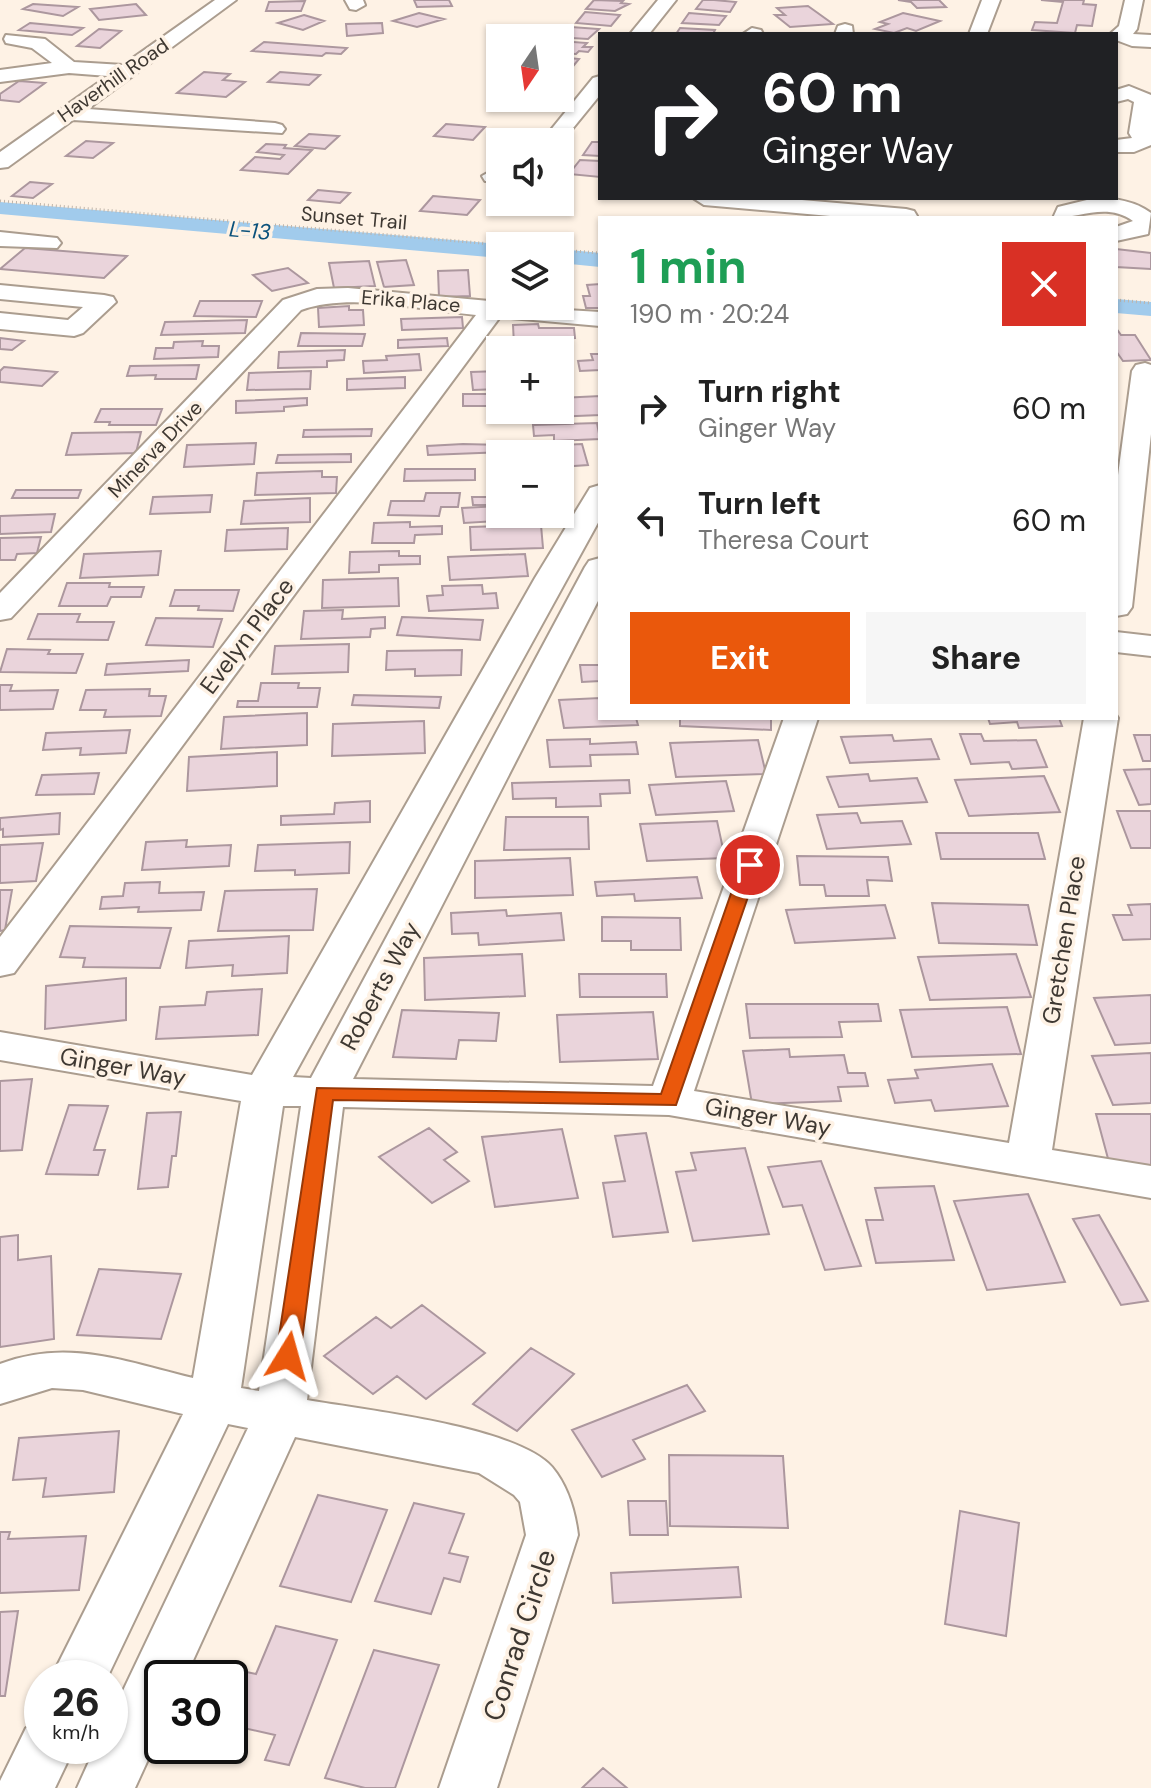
<!DOCTYPE html>
<html lang="en">
<head>
<meta charset="utf-8">
<style>
	body { margin:0; font-family:"DM Sans",sans-serif; background:#f6f6f6; color:#222; height:100vh; display:flex; flex-direction:column; font-size:30px; white-space:nowrap }
	* { box-sizing:border-box; margin:0 }
	p { font-size:26px; color:#767676 }
	.icon { flex:none; width:44px; height:44px; fill:none; stroke:currentColor; stroke-width:2; stroke-linecap:round; stroke-linejoin:round }
	.map { position:relative; flex:1; overflow:hidden }
	.panel { position:absolute; left:598px; top:216px; width:520px; height:504px; display:flex; flex-direction:column; background:#fff; border-radius:0px; box-shadow:0 2px 6px #0004 }
	.panel>* { flex:none }
	.hud { position:absolute; left:598px; top:32px; width:520px; height:168px; border-radius:0px; box-shadow:0 2px 6px #0004; background:#202124; color:#fff; overflow:hidden }
	.needle { width:52px; rotate:193deg }
	.controls { position:absolute; left:486px; top:24px; display:grid; gap:16px }
	.controls a { display:grid; place-items:center; width:88px; height:88px; border-radius:0px; background:#fff; box-shadow:0 2px 6px #0004; font-size:40px }
	.speed { position:absolute; left:24px; top:1660px; display:flex; gap:16px; font-size:40px; font-weight:700; text-align:center }
	.speed>* { display:grid; place-content:center; width:104px; height:104px; border-radius:50%; background:#fff; box-shadow:0 2px 6px #0004; line-height:1 }
	.speed small { font-size:20px; font-weight:400 }
	.speed .limit { border:4px solid #111; border-radius:12px; background:#fff; color:#111 }
	.pin { position:absolute; display:grid; place-items:center; width:68px; height:68px; color:#fff; margin:-34px; border:4px solid #fff; border-radius:50%; box-shadow:0 2px 8px #0007 }
	.me { position:absolute; width:88px; margin:-44px; rotate:8deg; stroke-linejoin:round; filter:drop-shadow(0 0 6px #0008) }
	.turn { display:flex; align-items:center; gap:28px; height:168px; padding:0 32px; font-size:36px }
	.turn .icon { width:104px; height:104px; stroke-width:2.5 }
	.turn b { display:block; font-size:56px; line-height:68px }
	.round { display:grid; place-items:center; flex:none; width:84px; height:84px; border-radius:0px; background:#f6f6f6 }
	.overview { display:flex; align-items:center; justify-content:space-between; height:136px; padding:0 32px }
	h1 { font-size:48px; font-weight:700; line-height:60px; color:#1e9e55 }
	.cta { display:flex; gap:16px; margin-top:auto; padding:16px 32px }
	.cta a { flex:1; height:92px; border-radius:0px; background:#ea580c; color:#fff; font-size:32px; font-weight:700; line-height:92px; text-align:center }
	.cta a+a { background:#f6f6f6; color:#222 }
	ul { padding:0; list-style:none }
	li { display:flex; align-items:center; gap:24px; height:112px; padding:0 32px }
	li div { flex:1 }
	li b { display:block; font-size:30px }
	li em { font-style:normal }
	.map>svg:first-child { display:block }
	.lines { fill:none; stroke-linecap:round; stroke-linejoin:round }
	.canal { fill:#a1cbec; fill-rule:evenodd }
	.building { fill:#ead4db; stroke:#ac979e; stroke-width:2 }
	.minor-casing { stroke:#ab9d8f; stroke-width:4 }
	.path { stroke:#beb4aa; stroke-width:3; stroke-dasharray:1 3; stroke-linecap:butt }
	.minor { fill:#fff; fill-rule:evenodd }
	.route { fill:#ea580c; stroke:#983908; stroke-width:2 }
	.labels { text-anchor:middle; stroke-width:7; stroke-linejoin:round; paint-order:stroke }
	.far-street-label { font-size:20px; fill:#3e3832; stroke:#fef2e5 }
	.far-water-label { font-size:22px; font-style:italic; fill:#0c527c; stroke:#fef2e5 }
	.street-label { font-size:24px; fill:#3e3832; stroke:#fef2e5 }
	.near-street-label { font-size:28px; fill:#3e3832; stroke:#fef2e5 }
</style>
</head>
<body>
<div class="map">
<svg width="1151" height="1788" viewBox="0 0 1151 1788">
	<rect width="100%" height="100%" fill="#fef2e5"/>
	<g class="lines">
		<path class="canal" d="M0 202 500 244 507 246H500V258L0 214Z
			M560 249 600 253V267L560 263Z
			M1116 299 1151 302V316L1116 313Z"/>
	</g>
	<path class="building" d="M414 0H449L452 6 417 7Z
		M594 0 623 1 621 3 629 4 615 11 586 9Z
		M703 0H714L736 2 730 12 696 9Z
		M898 0H939L946 7 917 8 911 2Z
		M1041 0H1084L1083 4 1096 5 1092 26 1077 25 1075 33 1032 30 1035 22 1057 23 1063 2Z
		M305 1 301 11H266L269 2Z
		M33 4 78 7 63 16 23 9Z
		M136 4 146 15 99 20 90 9Z
		M808 6 833 24 790 27 775 15H785L777 8Z
		M585 12 620 15 611 26 576 23Z
		M419 13 444 19 417 27 393 21Z
		M689 13 726 16 719 25 682 23Z
		M903 13 940 21 916 31 907 28 894 33 875 29 888 24 880 22Z
		M304 15 324 21 303 30 278 23Z
		M30 23 83 28 72 35 19 30Z
		M382 23 383 33 347 36 346 24Z
		M571 27 599 29 588 39 554 37Z
		M680 28 715 30 713 34H676Z
		M99 29 121 31 100 48 77 46Z
		M560 41 587 43 583 47H592L588 52 579 51 576 54 560 53Z
		M264 42 347 48 341 54 326 53 322 56 252 51Z
		M560 57 579 59 570 70 560 69Z
		M204 72 230 74 223 80 245 82 226 97 177 93Z
		M280 72 320 75 309 85 268 82Z
		M19 81 45 83 19 102 0 100V94Z
		M508 98H549L544 104 506 101Z
		M446 124 485 127 473 140 434 136Z
		M309 134 339 136 325 149 295 146Z
		M86 141 113 143 93 158 66 156Z
		M592 142H600V156L583 155Z
		M266 144 286 145 284 148 312 150 288 174 241 170 255 157 280 159 284 155 257 152Z
		M580 160 600 161V177L569 174Z
		M30 182 52 184 33 198 12 196Z
		M318 190 350 193 340 203 308 200Z
		M433 196 480 200 467 215 420 211Z
		M497 201 546 202 554 209 511 215Z
		M25 248 127 256 104 278 0 269Z
		M1116 249 1151 253V269L1116 267Z
		M406 260 414 285 384 287 377 262Z
		M369 261 375 286 334 288 329 263Z
		M288 268 308 283 272 291 253 275Z
		M468 270 470 296 439 297 438 271Z
		M489 275H500V297H489Z
		M560 283H567L570 303 560 304Z
		M600 284V308H586L583 296H590L587 285Z
		M200 301H262L256 317 194 316Z
		M349 306V310H363L364 325 319 327 318 308Z
		M462 317 463 328 402 330 401 319Z
		M247 320 245 333 161 335 165 322Z
		M538 324 539 328H574L575 338 562 339V345H514L513 325Z
		M1116 328 1121 335H1135L1151 360 1123 361 1116 351Z
		M301 333 365 334 362 346H298Z
		M0 338 24 341 12 350 0 349Z
		M447 338 448 346 398 348V340Z
		M203 341 202 346H219L218 357 154 359 156 348H173L174 342Z
		M345 350 344 360 327 361V367L278 368 279 352Z
		M419 354 421 370 364 373 363 361 387 360 386 356Z
		M591 354H600V370L580 371 578 361 593 360Z
		M199 365 196 379H155L156 375 127 376 130 366Z
		M4 367 57 372 42 386 0 382V371Z
		M311 371 310 389 247 390 249 373Z
		M500 371V389L473 390 471 372Z
		M405 377V388L347 390V379Z
		M463 394H497L500 406H463Z
		M600 396V415L553 417 552 410H560V398Z
		M307 398V405L284 407V411L236 413V401Z
		M101 409H162L156 425H109L110 422H95Z
		M597 423 600 439 554 441V435L534 436 533 425Z
		M372 429 371 436 303 437 304 430Z
		M141 432 136 453 66 455 72 433Z
		M256 443 254 464 184 467 187 445Z
		M463 444 503 445 505 452 428 455 427 446Z
		M582 444 588 465 560 467V454H521L519 447Z
		M351 454V462L276 463 278 455Z
		M405 469H475V480L404 481Z
		M322 471V477H337L336 493 255 495 257 473Z
		M16 490H81L78 498H12Z
		M426 493H460L458 507H441L439 516 388 515 391 501H424Z
		M212 495 210 512 150 514 153 497Z
		M472 497H493L494 505H473Z
		M310 498V522L241 524 244 501Z
		M500 506V514H546L547 518 464 523 462 508Z
		M55 514 51 532 0 534V516Z
		M410 522V527L442 526V534L415 535 414 543H372L374 523Z
		M541 525 543 548 471 550 470 527Z
		M288 528 287 549 225 551 227 530Z
		M41 537 37 553 17 554 15 560H0V538Z
		M161 551 158 575 80 578 84 554Z
		M399 551V556H420V564L379 565V572L349 573 350 552Z
		M525 554 528 576 450 580 448 557Z
		M398 578 399 606 322 608 323 580Z
		M67 583H110L109 587H144L141 597H111L107 606H59Z
		M482 585 483 594 496 593 498 608 429 611 427 596 443 595 442 586Z
		M175 590H239L233 611 198 610 199 606H170Z
		M343 610 342 619 385 617V628L371 629 370 637 301 639 304 611Z
		M38 614H80L77 622H114L108 640 28 639Z
		M402 617 483 620 480 640 397 635Z
		M156 618 222 619 213 647 146 645Z
		M349 644 348 672 272 674 275 646Z
		M7 649 50 650 48 654H83L76 673 0 672Z
		M462 650 461 675 415 676V669L386 670 387 651Z
		M189 660 188 671 105 675 107 664Z
		M580 665H600V681L582 682Z
		M261 683H299L298 688H320L317 707H237L238 701H258Z
		M0 685H12L10 691 58 690 53 709 0 710Z
		M150 689 149 696H166L161 716 104 717 106 710H80L86 690Z
		M354 695 441 697 439 708 352 705Z
		M600 698V718H636L638 725 564 728 559 700Z
		M307 713V745L221 749 224 717Z
		M680 718H771V730L680 726Z
		M988 718H1059L1062 726 1019 728 1017 722 990 724Z
		M424 721 425 753 332 756 333 724Z
		M130 730 126 753 80 755 81 748 43 750 46 733Z
		M960 734H981L984 741 1036 740 1047 767 1012 769 1009 762 971 764Z
		M892 735 894 741 931 739 939 759 850 763 841 737Z
		M1134 735H1151V761H1143Z
		M590 739V744L636 742 638 754 590 755 591 766 550 767 547 740Z
		M758 740 766 774 676 777 670 743Z
		M277 752V786L187 791 189 757Z
		M1151 769V804L1139 805 1124 770Z
		M99 773 94 794 36 795 42 775Z
		M868 774 870 781 917 778 927 802 839 807 827 777Z
		M1044 776 1060 812 969 816 955 780Z
		M629 780 630 793 600 794 601 806 556 807V798L513 799 512 783Z
		M726 781 734 811 656 815 649 785Z
		M370 801V822L281 825V816L334 814 335 803Z
		M1117 811H1151V848H1131Z
		M60 813 59 834 3 837V829L0 830V818Z
		M857 813 861 823 902 821 911 844 827 849 817 815Z
		M506 817H588L589 849 504 850Z
		M717 821 725 858 647 861 640 824Z
		M936 833H1038L1045 859H941Z
		M187 840 186 847 231 845 229 866 142 870 146 842Z
		M350 842 349 873 295 875V870L255 871 258 845Z
		M43 843 36 881 0 883V845Z
		M797 856 888 857 892 881 867 880 869 896H826L824 885H800Z
		M570 858 573 895 475 898V861Z
		M697 877 702 898 635 901 634 894 597 896 595 882Z
		M160 882 159 893 204 892 201 910 138 912 139 907 100 909 102 897 123 896 125 883Z
		M317 889 313 930 218 931 225 891Z
		M0 890H12L5 930 0 931Z
		M932 903 1028 905 1037 945 939 943Z
		M1151 904V939L1123 940 1113 915H1132L1128 905Z
		M885 905 895 938 795 943 786 910Z
		M506 910 507 916 561 913 564 940 479 945 478 933 452 934 451 913Z
		M602 917 680 918 681 950H631V941H602Z
		M70 926 171 928 160 968 83 967 85 958 60 957Z
		M289 936 287 973 232 976 233 965 186 968 189 941Z
		M522 954 525 996 425 1000 424 958Z
		M1016 954 1031 997 930 1000 918 957Z
		M579 974H666L667 997H580Z
		M126 978V1020L45 1029 46 986Z
		M262 989 258 1035 156 1039 160 1007 205 1005 207 992Z
		M1151 995V1043L1115 1045 1094 998Z
		M746 1004H878L881 1021 839 1022 842 1037 750 1038Z
		M1007 1007 1021 1054 912 1057 900 1010Z
		M402 1010 499 1013 496 1041 459 1040 456 1059 393 1057Z
		M653 1012 658 1059 560 1062 557 1015Z
		M789 1049 790 1057 844 1055 848 1073H865L868 1086 838 1087 841 1101 752 1104 743 1051Z
		M1151 1053V1103L1113 1105 1092 1056Z
		M992 1064 1008 1106 935 1111 931 1100 895 1103 888 1080 918 1078 915 1070Z
		M32 1079 22 1150 0 1151V1081Z
		M69 1105 108 1106 94 1150H105L98 1175 46 1174Z
		M181 1112 176 1156H172L168 1187 138 1189 147 1113Z
		M1096 1114H1151V1166H1110Z
		M429 1128 457 1152 444 1160 469 1181 432 1203 379 1157Z
		M562 1129 578 1198 495 1207 482 1137Z
		M646 1133 668 1232 613 1237 603 1183 625 1181 615 1136Z
		M745 1148 769 1234 693 1241 676 1172 696 1170 691 1153Z
		M821 1161 861 1266 825 1270 802 1205 783 1207 768 1167Z
		M934 1186 954 1260 876 1263 866 1220H883L875 1188Z
		M1028 1194 1065 1282 987 1290 954 1201Z
		M1099 1215 1148 1301 1121 1305 1073 1219Z
		M18 1235V1260L51 1256 54 1339 0 1347V1237Z
		M99 1269 181 1274 161 1339 77 1335Z
		M422 1305 485 1353 426 1399 397 1376 373 1394 324 1356 376 1317 391 1328Z
		M531 1348 574 1374 517 1431 473 1404Z
		M687 1385 705 1411 633 1440 645 1459 602 1477 572 1430Z
		M119 1431 114 1492 43 1497 46 1478 13 1480 19 1438Z
		M669 1455 783 1456 788 1528 670 1526Z
		M318 1495 387 1510 351 1602 280 1586Z
		M628 1501H666L668 1535H630Z
		M414 1503 464 1514 449 1553 468 1557 460 1582 444 1578 431 1614 375 1601Z
		M960 1511 1019 1523 1006 1636 945 1624Z
		M0 1532H10L8 1539 86 1536 79 1590 0 1593Z
		M738 1567 741 1597 613 1603 611 1573Z
		M18 1611 5 1696H0V1612Z
		M276 1626 337 1640 289 1765 265 1760 275 1735 230 1725V1686L237 1670 256 1674Z
		M374 1650 439 1665 395 1788H365L325 1778Z
		M603 1768 627 1788H582Z"/>
	<g class="lines">
		<defs>
			<path id="minor" d="M215 0H236L88 109 275 123 282 125 285 129 282 133 73 120 8 167 0 168V152L108 76 69 73 0 82V70L52 63 32 48 6 43 4 39 6 35 45 39 74 62 123 65Z
				M345 0H363L365 5 356 10 350 9Z
				M658 0H676L649 34H630Z
				M982 0H1000L987 34H969Z
				M1125 0H1143L1137 29 1133 34 1151 35V47L1132 46 1116 40V34H1110L1119 26Z
				M845 24 852 26 853 34H835L838 26Z
				M752 28 761 30 763 34H743Z
				M600 76V95L560 144V142H541L593 78Z
				M1129 86 1151 95V145L1134 152H1116V140L1132 138 1129 133 1134 102 1128 99 1116 102V90Z
				M500 166V181H485L482 176Z
				M693 198H779L906 209 914 211 917 216 853 218 704 205Z
				M1095 198C1115 198 1135 201 1151 213L1148 234 1116 241V227L1133 221C1107 202 1080 218 1053 218L1058 207Z
				M0 232 57 238 61 243 57 248 0 246Z
				M0 285 104 295 113 297 116 302 83 333 74 336 0 329V313L68 320 83 307 0 299Z
				M348 288 500 302V306L600 312V326L500 317 14 973 0 976V937L476 315C423 310 350 292 301 310L11 618 0 620V593L283 300 317 289Z
				M1145 363 1151 365V434L1132 607 1127 614 1116 616V490L1132 371 1136 365Z
				M600 485V519L293 1077 311 1078 585 567 589 561 600 558V597L353 1079 653 1086 784 718H818L694 1091 1009 1143 1084 718H1116V715L1118 718 1052 1150 1151 1166V1198L669 1115 343 1107 307 1400C364 1410 515 1426 552 1467 568 1486 575 1511 578 1535L497 1788H439L526 1535 520 1502 514 1495 479 1473 295 1437 185 1678H162V1729L135 1788H77L96 1746H110V1718L248 1428 228 1424 107 1678H51L183 1414 83 1390 52 1388 0 1404V1364C68 1338 126 1362 193 1378L241 1101 0 1060V1032L252 1075 535 578 590 488ZM283 1106H301L259 1391 241 1388Z
				M1116 632 1151 636V656L1116 652Z
				M42 1722V1746H75L55 1788H0V1781L26 1728Z"/>
		</defs>
		<use href="#minor" class="minor-casing"/>
		<path class="path" d="M0 201 515 246
			M560 250 600 253
			M1116 300 1151 303"/>
		<use href="#minor" class="minor"/>
	</g>
	<path class="route" d="M750 860 759 865 676 1105 333 1100 300 1356 296 1362 288 1365 280 1362 276 1356 317 1088 661 1094 741 865Z"/>
	<g class="labels">
		<g class="far-street-label">
			<text transform="translate(113 80) rotate(-35)" y="7">Haverhill Road</text>
			<text transform="translate(354 218) rotate(5)" y="7">Sunset Trail</text>
			<text transform="translate(411 301) rotate(5)" y="7">Erika Place</text>
			<text transform="translate(155 449) rotate(-46)" y="7">Minerva Drive</text>
		</g>
		<g class="far-water-label">
			<text transform="translate(250 230) rotate(5)" y="8">L-13</text>
		</g>
		<g class="street-label">
			<text transform="translate(247 636) rotate(-53)" y="8">Evelyn Place</text>
			<text transform="translate(1064 940) rotate(-81)" y="8">Gretchen Place</text>
			<text transform="translate(380 986) rotate(-62)" y="8">Roberts Way</text>
			<text transform="translate(123 1067) rotate(10)" y="8">Ginger Way</text>
			<text transform="translate(768 1117) rotate(10)" y="8">Ginger Way</text>
		</g>
		<g class="near-street-label">
			<text transform="translate(519 1635) rotate(-72)" y="10">Conrad Circle</text>
		</g>
	</g>
</svg>
<div class="controls">
<a><svg class="needle" viewBox="-14 -14 28 28"><path d="M0-13l5 13h-10z" fill="#e53935"/><path d="M0 13l5-13h-10z" fill="#767676"/></svg></a>
<a><svg class="icon" aria-label="sound" viewBox="0 0 24 24"><path d="M4 9h4l5-4v14l-5-4H4zM17 9q2 3 0 6"/></svg></a>
<a><svg class="icon" aria-label="layers" viewBox="0 0 24 24"><path d="M12 4l9 5-9 5-9-5zM3 14l9 5 9-5"/></svg></a>
<a>+</a>
<a>−</a>
</div>
<div class="speed"><div>26<small>km/h</small></div><div class="limit">30</div></div>
<div class="pin" style="left:750px;top:865px;background:#d93025"><svg class="icon" aria-label="arrive" viewBox="0 0 24 24"><path d="M6 21V4h12l-3 4 3 4H6"/></svg></div>
<svg class="me" style="left:288px;top:1356px" viewBox="-20 -20 40 40"><path d="M0-17L14 15 0 8-14 15z" fill="#ea580c" stroke="#fff" stroke-width="4"/></svg>
<div class="hud">
<div class="turn"><svg class="icon" aria-label="right" viewBox="0 0 24 24"><path d="M7 20v-9h11M14 6l5 5-5 5"/></svg><div><b>60 m</b>Ginger Way</div></div>
</div>
<section class="panel">
<div class="overview"><div><h1>1 min</h1><p>190 m · 20:24</p></div><a class="round" style="background:#d93025;color:#fff"><svg class="icon" aria-label="close" viewBox="0 0 24 24"><path d="M6 6l12 12M18 6L6 18"/></svg></a></div>
<ul>
<li><svg class="icon" aria-label="right" viewBox="0 0 24 24"><path d="M7 20v-9h11M14 6l5 5-5 5"/></svg><div><b>Turn right</b><p>Ginger Way</p></div><em>60 m</em></li>
<li><svg class="icon" aria-label="left" viewBox="0 0 24 24"><path d="M17 20v-9H6M10 6l-5 5 5 5"/></svg><div><b>Turn left</b><p>Theresa Court</p></div><em>60 m</em></li>
</ul>
<div class="cta"><a>Exit</a><a>Share</a></div>
</section>
</div>
</body>
</html>
